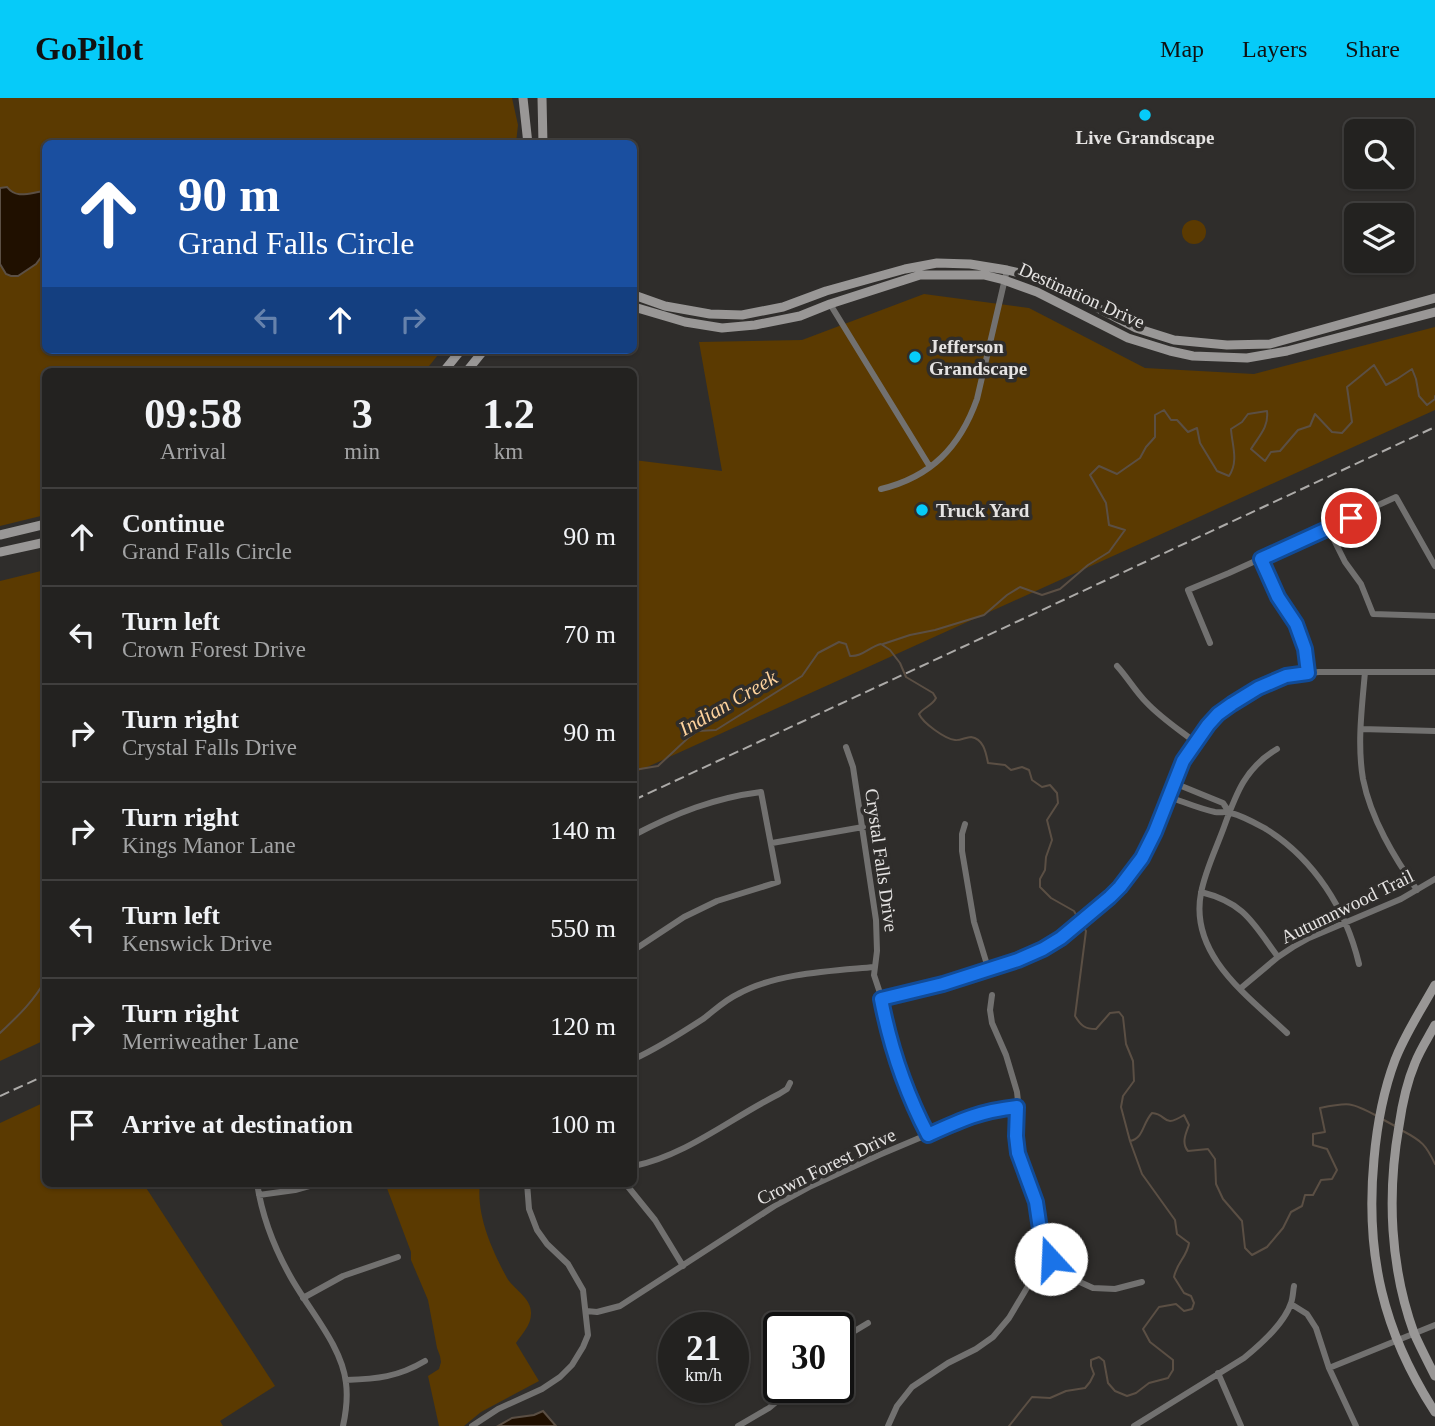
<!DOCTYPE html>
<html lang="en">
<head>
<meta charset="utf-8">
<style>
	body { margin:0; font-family:"Times New Roman",serif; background:#2f2f2d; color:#f1f3f6; height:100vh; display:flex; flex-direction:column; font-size:26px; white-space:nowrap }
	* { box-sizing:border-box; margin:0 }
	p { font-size:23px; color:#a3a4a5 }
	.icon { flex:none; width:38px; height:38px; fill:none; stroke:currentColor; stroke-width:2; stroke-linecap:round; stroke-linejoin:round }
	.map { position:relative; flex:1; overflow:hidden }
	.sheet { position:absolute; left:42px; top:270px; width:595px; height:819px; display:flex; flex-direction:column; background:#232220; border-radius:10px; box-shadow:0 2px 5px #0004,0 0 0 2px #403f3e }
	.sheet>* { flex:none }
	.hud { position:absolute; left:42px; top:42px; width:595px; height:214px; border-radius:10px; box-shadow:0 2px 5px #0004,0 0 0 2px #403f3e; background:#1a4fa0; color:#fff; overflow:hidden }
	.controls { position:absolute; left:1344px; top:21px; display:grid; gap:14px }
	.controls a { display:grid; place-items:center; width:70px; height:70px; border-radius:10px; background:#232220; box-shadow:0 2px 5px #0004,0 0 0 2px #403f3e; font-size:35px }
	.speed { position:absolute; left:658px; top:1214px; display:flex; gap:14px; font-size:35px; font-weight:700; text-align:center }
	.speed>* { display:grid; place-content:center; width:91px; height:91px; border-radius:50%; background:#232220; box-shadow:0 2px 5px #0004,0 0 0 2px #403f3e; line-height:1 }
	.speed small { font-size:18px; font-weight:400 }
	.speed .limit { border:4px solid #111; border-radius:10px; background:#fff; color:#111 }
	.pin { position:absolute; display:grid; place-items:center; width:60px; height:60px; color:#fff; margin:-30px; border:4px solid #fff; border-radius:50%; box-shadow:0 2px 7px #0007 }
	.me { position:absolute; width:77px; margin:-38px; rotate:340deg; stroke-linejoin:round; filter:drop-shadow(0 0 5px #0008) }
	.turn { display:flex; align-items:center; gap:24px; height:147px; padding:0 21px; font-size:32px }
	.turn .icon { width:91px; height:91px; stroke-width:2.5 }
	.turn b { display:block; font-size:49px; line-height:60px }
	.lanes { display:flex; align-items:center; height:66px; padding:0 21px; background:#0003; justify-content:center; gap:35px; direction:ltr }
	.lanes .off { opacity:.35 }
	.eta { display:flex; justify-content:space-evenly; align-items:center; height:119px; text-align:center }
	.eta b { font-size:42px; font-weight:800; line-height:49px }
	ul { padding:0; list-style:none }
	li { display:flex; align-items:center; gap:21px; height:98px; padding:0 21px; border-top:2px solid #403f3e }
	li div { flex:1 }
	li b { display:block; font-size:26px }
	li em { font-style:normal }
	header { display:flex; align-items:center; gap:42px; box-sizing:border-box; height:98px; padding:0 35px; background:#06cbf9; color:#111 }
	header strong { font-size:33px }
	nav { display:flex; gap:38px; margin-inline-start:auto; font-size:24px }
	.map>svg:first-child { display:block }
	.green { fill:#5b3a01 }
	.water { fill:#201000; stroke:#5b4f44; stroke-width:2 }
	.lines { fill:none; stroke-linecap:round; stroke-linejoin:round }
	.stream { stroke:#5b4f44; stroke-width:2 }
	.street { stroke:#727170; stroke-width:6 }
	.secondary { stroke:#999796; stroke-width:9 }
	.rail { stroke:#acaaa8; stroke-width:2; stroke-dasharray:10 5; stroke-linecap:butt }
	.route-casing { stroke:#114b97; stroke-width:18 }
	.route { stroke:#1a73e8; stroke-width:12 }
	.poi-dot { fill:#06cbf9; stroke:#2f2d2b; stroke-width:2.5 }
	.labels { text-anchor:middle; stroke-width:7; stroke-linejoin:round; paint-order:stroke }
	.poi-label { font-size:19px; font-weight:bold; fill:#e5e3e2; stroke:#2f2d2b; text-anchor:start }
	.street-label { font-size:19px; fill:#e5e3e2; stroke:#2f2d2b }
	.water-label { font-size:21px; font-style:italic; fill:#fdd29d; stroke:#2f2d2b }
</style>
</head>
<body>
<header>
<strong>GoPilot</strong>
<nav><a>Map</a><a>Layers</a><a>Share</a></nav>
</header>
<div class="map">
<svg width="1435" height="1328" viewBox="0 0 1435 1328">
	<rect width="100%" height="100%" fill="#2f2d2b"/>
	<path class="green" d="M0 0H512L518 27 516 45 46 46V252H442L425 273H46L45 417 0 428Z
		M1182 134a12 12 0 1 1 24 0a12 12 0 1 1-24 0Z
		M924 196 1029 210 1145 270 1254 276 1435 229V312L634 675V362L722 373 699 244 802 242Z
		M45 472V942L0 963V483Z
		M45 1004 46 1085H143L275 1288 220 1323 223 1328H0V1025Z
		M385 1085H480C476 1117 492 1152 507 1180 514 1192 532 1200 531 1216 531 1227 522 1236 516 1245L539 1283 481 1314 464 1328H439L428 1278 439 1271 441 1264 440 1258 437 1250 428 1202 411 1162V1154Z"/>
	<path class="water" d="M7 89C17 102 31 94 46 93L45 154 36 166 18 178H11L6 176 0 166V90Z
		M543 1313 556 1328H498L512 1320 534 1317Z"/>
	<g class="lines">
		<path class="stream" d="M883 546 910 537 935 532 984 517 1007 497 1020 489 1042 497 1060 491 1088 467 1109 454 1125 432 1109 427 1106 405 1090 377 1099 368 1117 376 1140 360 1146 349 1155 339V317L1164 312 1171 322H1177L1188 334 1197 330 1200 345 1217 373 1229 378C1239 363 1232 347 1231 331L1242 324 1248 316 1267 313C1269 329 1259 338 1251 351L1265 363 1271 354 1280 353 1298 332 1310 328 1315 316 1332 334 1342 335 1352 324 1347 289 1374 267 1386 287 1397 281 1412 271 1416 281 1419 298 1427 307 1435 301V298
			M634 672 658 668 688 640 698 633 716 632 802 578 818 555 839 544 846 546 850 558C862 559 869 549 881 546L890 552 900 565 906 579 933 595 936 600C932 608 924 609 919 616 923 625 945 641 955 642 960 643 966 639 971 639 984 641 986 655 988 665L1005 667 1011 672 1022 669 1029 672 1032 682 1042 689 1050 687 1057 695 1058 705 1047 722 1052 742 1046 759 1045 772 1040 781V789L1051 800 1074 813 1079 822
			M0 935C18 918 34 903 46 881
			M1382 1021 1395 1028
			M1403 1033C1422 1043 1426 1047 1435 1066
			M1130 1043C1144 1040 1142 1026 1152 1015 1168 1016 1162 1031 1184 1017L1189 1027C1186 1035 1181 1045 1188 1053L1208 1051 1215 1061 1216 1086 1223 1101 1242 1123 1245 1150 1252 1157 1267 1149 1283 1130 1291 1114 1302 1108 1305 1097H1313L1321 1082 1332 1081 1337 1072 1327 1051 1313 1047V1036L1325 1034 1320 1010C1349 1004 1351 1004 1377 1018
			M1009 1328 1032 1299 1050 1300 1066 1293 1085 1290 1090 1284 1094 1276 1091 1268V1262L1099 1259 1104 1263 1108 1285 1115 1293 1127 1298 1136 1295 1149 1285 1168 1280 1173 1272V1262L1150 1244 1143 1231 1159 1209 1176 1206 1184 1213 1192 1211 1194 1205 1191 1198 1184 1195 1174 1179C1177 1164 1187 1159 1189 1145L1177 1136 1175 1122 1142 1076 1130 1043 1121 1009 1123 998 1134 983 1133 963 1126 946 1123 919 1119 914 1110 915 1096 931C1085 931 1081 928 1075 918L1086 833 1082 827"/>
		<path class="street" d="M830 206 930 369
			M881 391C931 379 960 349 977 301L1007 172
			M1328 430 1345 464 1361 486 1373 516 1435 518
			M1261 461 1278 499 1296 526 1305 552 1308 575
			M1210 545 1188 492 1229 475 1396 399 1435 468
			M1117 568C1128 580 1135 593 1146 604 1161 620 1178 631 1195 644
			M1365 574C1362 609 1357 646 1363 681 1371 721 1394 759 1417 792
			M1361 631 1435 633
			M846 649 853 669 876 822 877 853 874 877 880 895 892 946 914 1010 928 1037
			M1277 651C1245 670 1236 696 1224 729 1216 751 1205 773 1201 795 1189 857 1248 898 1287 935
			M1174 685 1223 705 1229 714
			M1169 699C1184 704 1200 711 1215 714 1221 715 1226 713 1231 715 1243 718 1255 725 1266 731 1314 761 1346 811 1359 866
			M965 726 962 736V753L974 824 988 870
			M634 737C676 715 714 700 761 694L778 784 717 803 684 819 634 852
			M772 745 863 729
			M1201 794C1245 805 1253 825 1278 859
			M1241 890 1278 859 1293 849 1309 840 1401 801 1435 781
			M992 897 990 912 992 925 1006 957 1017 994 1018 1003 1016 1038 1018 1055 1036 1104 1041 1138 1051 1161 1071 1180 1093 1190 1115 1191 1142 1184
			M881 901C902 896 923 891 943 885 959 881 973 875 989 870 1008 865 1026 860 1044 850 1067 838 1100 810 1118 790 1156 750 1160 710 1183 664 1204 624 1243 589 1287 578 1297 576 1308 575 1319 574H1435
			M634 961C656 951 683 934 703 921 715 912 725 902 738 896 776 875 831 873 874 869
			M634 1068C687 1057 731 1020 779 996L787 991 790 985
			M257 1085C262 1118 273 1147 289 1176 307 1210 342 1247 346 1285 348 1300 346 1314 343 1328
			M625 1085 655 1122 683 1168
			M259 1097 295 1092 320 1085
			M303 1200 343 1178 398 1159
			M1291 1206 1307 1216 1316 1230 1329 1270 1356 1328
			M586 1213 597 1214 620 1208 776 1107 809 1089 879 1057 974 1017 992 1012 1017 1009
			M838 1243 868 1225
			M1329 1270 1435 1227
			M1218 1275 1241 1328
			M346 1282C377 1281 398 1279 425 1263
			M472 1328 498 1311 542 1291 560 1279 572 1267 583 1249 588 1237 583 1192 568 1166 547 1146 537 1132 529 1111 527 1085
			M738 1328 769 1310 793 1290
			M888 1328 897 1308 912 1289 948 1265 976 1251 993 1239 1009 1220 1040 1168 1051 1161
			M1134 1328 1244 1260C1260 1247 1285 1224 1291 1205 1293 1200 1293 1193 1294 1188"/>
		<path class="secondary" d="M523 0 528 46
			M542 0 543 46
			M634 197 665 208 710 216 742 217 783 209 826 193 905 171 937 165 970 166 1007 172 1040 180 1136 230 1174 242 1227 247 1270 246 1435 200
			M634 209 685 224 722 230 755 227 800 218 830 206 920 177H984L1004 182 1037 194 1128 240 1170 253 1193 258 1247 260 1287 253 1435 214
			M444 273 461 252
			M467 273 484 252
			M0 437 46 426
			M0 454 46 444
			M1435 887C1421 912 1405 936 1395 962 1383 994 1377 1027 1374 1061 1365 1156 1383 1234 1435 1314
			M1435 927C1428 940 1420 952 1415 965 1407 984 1402 1007 1399 1028 1387 1096 1390 1169 1414 1235 1420 1249 1428 1264 1435 1278"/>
		<path class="rail" d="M634 702 1435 329
			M0 998 46 977"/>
	</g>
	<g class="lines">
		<defs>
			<path id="route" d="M1051 1161 1041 1138 1036 1104 1018 1055 1016 1038 1017 1009C980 1013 961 1022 928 1037 906 995 890 948 881 901L943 886 1018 862 1043 851 1061 840 1110 799 1120 789 1142 760 1155 734 1183 663 1208 627 1218 616 1232 606 1258 590 1286 578 1308 575 1305 551 1296 526 1278 499 1261 461 1351 420"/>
		</defs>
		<use href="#route" class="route-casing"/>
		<use href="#route" class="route"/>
	</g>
	<g class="poi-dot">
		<circle cx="1145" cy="17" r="7"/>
		<circle cx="915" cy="259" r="7"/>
		<circle cx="922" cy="412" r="7"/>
	</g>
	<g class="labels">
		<g class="poi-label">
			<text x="1145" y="46" text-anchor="middle">Live Grandscape</text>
			<text x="929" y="255">Jefferson<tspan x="929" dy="22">Grandscape</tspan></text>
			<text x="936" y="419">Truck Yard</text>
		</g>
		<g class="street-label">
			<text transform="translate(1082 197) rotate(24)" y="7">Destination Drive</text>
			<text transform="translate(882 762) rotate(82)" y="7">Crystal Falls Drive</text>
			<text transform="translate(1347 808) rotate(-26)" y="7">Autumnwood Trail</text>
			<text transform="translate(826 1068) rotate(-26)" y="7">Crown Forest Drive</text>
		</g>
		<g class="water-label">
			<text transform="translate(728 605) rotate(-30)" y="7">Indian Creek</text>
		</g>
	</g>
</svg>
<div class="controls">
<a><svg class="icon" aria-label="search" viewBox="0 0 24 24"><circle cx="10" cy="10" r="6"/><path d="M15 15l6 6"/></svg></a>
<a><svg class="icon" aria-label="layers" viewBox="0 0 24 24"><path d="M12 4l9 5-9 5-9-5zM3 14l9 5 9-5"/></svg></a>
</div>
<div class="speed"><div>21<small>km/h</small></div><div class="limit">30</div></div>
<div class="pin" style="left:1351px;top:420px;background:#d93025"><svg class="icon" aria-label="arrive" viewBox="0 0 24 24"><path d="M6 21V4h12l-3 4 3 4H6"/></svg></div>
<svg class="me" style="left:1051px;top:1161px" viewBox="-20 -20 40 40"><circle r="19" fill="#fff"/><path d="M0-13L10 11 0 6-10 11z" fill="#1a73e8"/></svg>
<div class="hud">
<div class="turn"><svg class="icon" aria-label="ahead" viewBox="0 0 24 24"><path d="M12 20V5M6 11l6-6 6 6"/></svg><div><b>90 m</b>Grand Falls Circle</div></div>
<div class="lanes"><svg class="icon off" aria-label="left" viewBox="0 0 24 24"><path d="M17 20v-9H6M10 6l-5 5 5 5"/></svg><svg class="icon" aria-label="ahead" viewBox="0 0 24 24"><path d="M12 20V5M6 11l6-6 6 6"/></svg><svg class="icon off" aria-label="right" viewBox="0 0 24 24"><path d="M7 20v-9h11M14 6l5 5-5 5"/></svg></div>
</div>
<section class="sheet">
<div class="eta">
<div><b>09:58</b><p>Arrival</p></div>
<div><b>3</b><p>min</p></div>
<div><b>1.2</b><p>km</p></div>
</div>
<ul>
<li><svg class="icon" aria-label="ahead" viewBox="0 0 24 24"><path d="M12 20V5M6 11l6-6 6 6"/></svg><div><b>Continue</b><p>Grand Falls Circle</p></div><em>90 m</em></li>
<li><svg class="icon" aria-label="left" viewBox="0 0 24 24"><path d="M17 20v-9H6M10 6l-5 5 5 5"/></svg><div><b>Turn left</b><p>Crown Forest Drive</p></div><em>70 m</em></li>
<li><svg class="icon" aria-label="right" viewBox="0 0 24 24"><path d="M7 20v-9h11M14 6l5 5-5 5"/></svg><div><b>Turn right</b><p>Crystal Falls Drive</p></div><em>90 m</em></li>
<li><svg class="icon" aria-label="right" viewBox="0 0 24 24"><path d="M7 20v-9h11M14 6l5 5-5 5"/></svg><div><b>Turn right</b><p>Kings Manor Lane</p></div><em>140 m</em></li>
<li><svg class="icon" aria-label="left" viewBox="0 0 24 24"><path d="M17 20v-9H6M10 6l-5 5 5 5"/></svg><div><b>Turn left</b><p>Kenswick Drive</p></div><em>550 m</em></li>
<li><svg class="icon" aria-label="right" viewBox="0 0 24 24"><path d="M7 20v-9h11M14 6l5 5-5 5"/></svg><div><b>Turn right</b><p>Merriweather Lane</p></div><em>120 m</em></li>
<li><svg class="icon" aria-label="arrive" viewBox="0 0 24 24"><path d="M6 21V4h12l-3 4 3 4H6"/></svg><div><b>Arrive at destination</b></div><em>100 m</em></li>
</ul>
</section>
</div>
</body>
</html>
